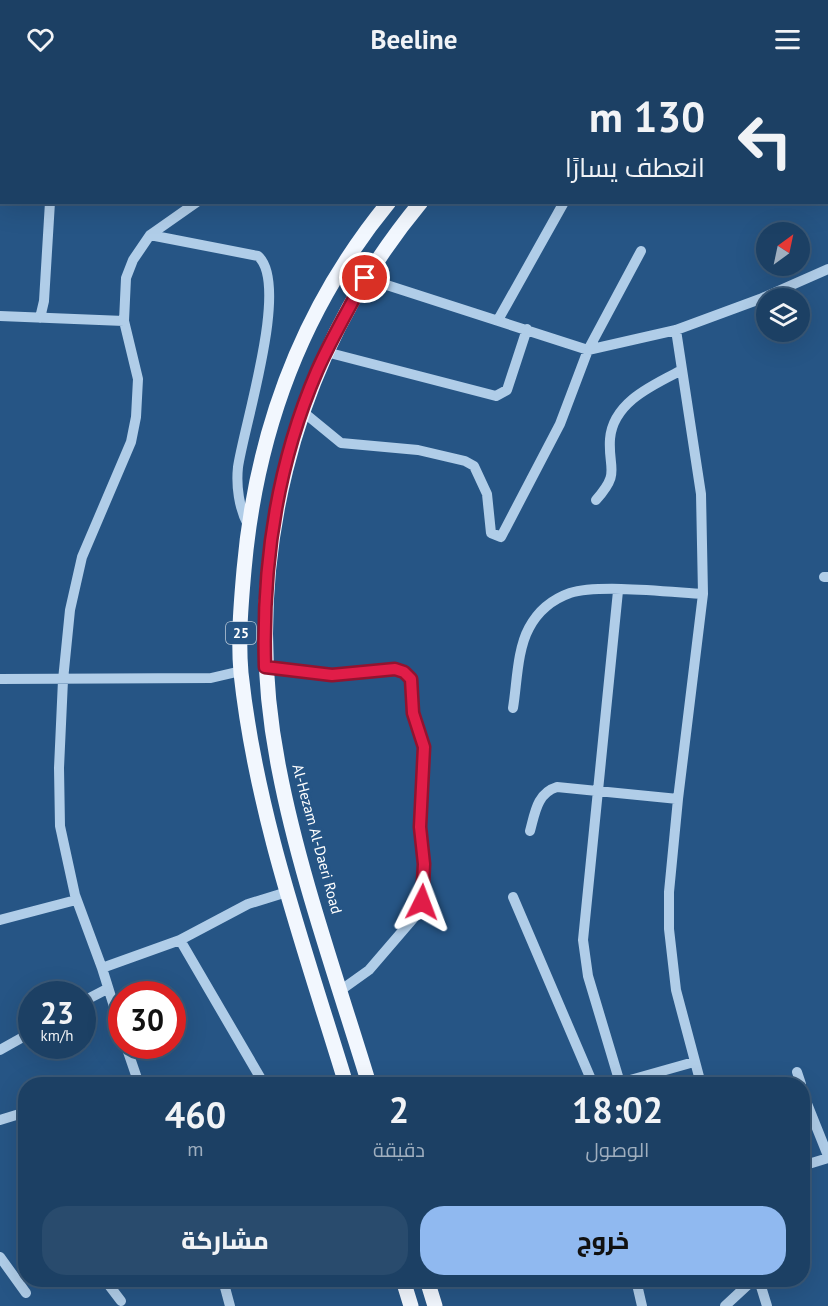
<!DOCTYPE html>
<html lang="ar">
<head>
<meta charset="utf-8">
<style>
	body { margin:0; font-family:"PT Sans",Cairo,sans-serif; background:#294b6d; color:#f1f3f6; direction:rtl; height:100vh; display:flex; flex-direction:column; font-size:22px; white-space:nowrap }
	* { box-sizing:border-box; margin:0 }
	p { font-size:20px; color:#a0afbf }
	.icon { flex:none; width:33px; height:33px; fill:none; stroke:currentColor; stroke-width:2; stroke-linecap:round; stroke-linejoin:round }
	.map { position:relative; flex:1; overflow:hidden; direction:ltr }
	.panel { position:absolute; left:18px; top:999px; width:792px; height:210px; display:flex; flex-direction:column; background:#1c4064; border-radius:24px; box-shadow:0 6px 24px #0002,0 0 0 2px #3a5978; direction:rtl }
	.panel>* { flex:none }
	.banner { position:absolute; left:0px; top:0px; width:828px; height:126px; box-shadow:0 6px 24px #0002,0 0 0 2px #3a5978; direction:rtl; background:#1c4064; color:#f1f3f6; overflow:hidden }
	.needle { width:39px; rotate:33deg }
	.controls { position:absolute; left:756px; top:144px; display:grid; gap:12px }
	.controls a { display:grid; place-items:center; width:54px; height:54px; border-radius:50%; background:#1c4064; box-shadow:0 6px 24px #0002,0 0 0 2px #3a5978; font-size:30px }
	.speed { position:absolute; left:18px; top:903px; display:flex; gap:12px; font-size:30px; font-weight:700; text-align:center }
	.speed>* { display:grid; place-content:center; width:78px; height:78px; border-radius:50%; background:#1c4064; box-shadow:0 6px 24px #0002,0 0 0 2px #3a5978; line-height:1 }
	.speed small { font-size:15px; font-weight:400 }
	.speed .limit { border:9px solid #d22; background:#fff; color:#111 }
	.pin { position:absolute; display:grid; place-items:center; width:51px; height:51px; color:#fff; margin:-26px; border:3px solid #fff; border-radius:50%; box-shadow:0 2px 6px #0007 }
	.me { position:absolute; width:66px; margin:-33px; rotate:3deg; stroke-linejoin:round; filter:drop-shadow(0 0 4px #0008) }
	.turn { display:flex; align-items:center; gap:21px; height:126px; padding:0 24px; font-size:27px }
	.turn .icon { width:78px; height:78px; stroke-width:2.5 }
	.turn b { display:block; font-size:42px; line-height:51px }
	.eta { display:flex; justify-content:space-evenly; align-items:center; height:102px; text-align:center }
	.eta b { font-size:36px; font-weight:800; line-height:42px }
	.primary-button { display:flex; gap:12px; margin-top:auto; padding:12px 24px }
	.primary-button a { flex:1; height:69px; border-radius:24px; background:#90b9f0; color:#111; font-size:24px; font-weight:800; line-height:69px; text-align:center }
	.primary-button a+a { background:#294b6d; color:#f1f3f6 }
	header { display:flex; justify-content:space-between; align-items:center; height:78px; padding:0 24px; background:#1c4064; font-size:27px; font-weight:800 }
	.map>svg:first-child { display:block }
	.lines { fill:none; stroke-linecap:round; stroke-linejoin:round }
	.minor { stroke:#b0cde8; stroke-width:10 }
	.major { stroke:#f2f7fe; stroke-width:15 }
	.route-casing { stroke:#92132f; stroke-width:15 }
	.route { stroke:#e11d48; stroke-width:10 }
	.labels { text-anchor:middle; stroke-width:6; stroke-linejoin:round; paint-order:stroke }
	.shield { fill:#265585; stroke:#beccda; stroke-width:1.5 }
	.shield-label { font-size:14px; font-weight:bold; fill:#fff }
	.street-label { font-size:15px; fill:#fff; stroke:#265585 }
</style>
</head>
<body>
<header><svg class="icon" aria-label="menu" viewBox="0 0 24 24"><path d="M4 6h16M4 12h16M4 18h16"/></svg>Beeline<svg class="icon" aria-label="heart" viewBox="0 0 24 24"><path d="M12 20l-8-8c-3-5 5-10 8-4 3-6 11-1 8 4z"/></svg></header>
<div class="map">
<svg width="828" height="1228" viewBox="0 0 828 1228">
	<rect width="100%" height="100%" fill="#265585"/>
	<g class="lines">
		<path class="minor" d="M38 0 49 2
			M811 0 814 2
			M323 2V0
			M344 2 345 0
			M826 8H828
			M826 20 828 19
			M0 106H2
			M150 157 258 178C290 206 244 347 238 389 236 408 239 430 248 447
			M365 200 588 272 676 252 760 221 828 191
			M0 238 124 243
			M40 240 44 223 50 124
			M498 242 563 126
			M676 252 701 416 703 516 678 721 669 814V851L676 912 701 1006
			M326 274 496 318 507 312 527 251
			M302 333 341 365 418 372 465 383 474 388 487 416 491 455 501 459 560 346 588 272 641 173
			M596 422C621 394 608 392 610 361 613 324 653 307 682 292
			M824 499H828
			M618 513 583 862 588 898 620 1005
			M265 589 332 597 395 591 404 594 411 601 413 635 424 669 420 749 424 786 422 824 418 835 369 892 341 912
			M0 601 211 600 241 593
			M513 630C517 606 517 572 529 550 538 533 553 521 570 515 599 506 670 514 703 516
			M530 753C535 735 537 715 557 709L678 721
			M513 819 593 1006
			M0 842 76 822
			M180 862 264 1006
			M102 890 180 862 248 826 287 814
			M82 924 107 911
			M122 954 102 890 75 817 60 748 59 690 63 602 70 532 82 479 131 364 136 339 138 301 124 243 126 200 133 182 150 157 197 124
			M126 968 139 1006
			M0 972 32 954
			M797 994 801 1006
			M616 1006 694 984
			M802 1013 828 1078
			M0 1042 26 1034
			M802 1088 828 1080
			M0 1179 26 1215
			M105 1202 121 1223
			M223 1202 230 1228
			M636 1202 642 1228
			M759 1202 767 1228
			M725 1228 753 1202"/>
		<path class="major" d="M445 0 446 2
			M512 2 513 0
			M555 2 557 0
			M346 1006C305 871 256 736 241 595 238 561 241 526 244 492 256 355 301 231 389 124
			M369 1006C338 904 299 795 279 691 239 490 290 282 421 124
			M403 1202 411 1228
			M427 1202 435 1228"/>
	</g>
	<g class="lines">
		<defs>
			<path id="route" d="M365 200C349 231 331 261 317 293 277 386 262 488 265 589L332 597 395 591 404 594 411 601 413 635 424 669 420 749 424 786 422 824"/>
		</defs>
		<use href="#route" class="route-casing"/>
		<use href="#route" class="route"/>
	</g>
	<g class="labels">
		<rect class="shield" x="226" y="544" width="30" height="22" rx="4.5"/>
		<g class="shield-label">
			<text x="241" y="560">25</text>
		</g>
		<g class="street-label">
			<text transform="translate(317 761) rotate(75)" y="5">Al-Hezam Al-Daeri Road</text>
		</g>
	</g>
</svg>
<div class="controls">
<a><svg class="needle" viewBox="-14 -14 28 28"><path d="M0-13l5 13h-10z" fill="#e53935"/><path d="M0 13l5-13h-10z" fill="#a0afbf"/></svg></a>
<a><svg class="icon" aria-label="layers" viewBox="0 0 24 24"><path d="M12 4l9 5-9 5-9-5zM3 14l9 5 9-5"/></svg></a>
</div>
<div class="speed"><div>23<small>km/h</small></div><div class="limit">30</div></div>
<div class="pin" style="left:365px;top:200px;background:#d93025"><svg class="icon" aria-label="arrive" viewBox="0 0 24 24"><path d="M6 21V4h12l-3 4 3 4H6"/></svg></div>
<svg class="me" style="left:422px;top:824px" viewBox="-20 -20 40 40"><path d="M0-17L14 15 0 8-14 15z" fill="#e11d48" stroke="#fff" stroke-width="4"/></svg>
<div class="banner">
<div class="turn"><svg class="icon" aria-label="left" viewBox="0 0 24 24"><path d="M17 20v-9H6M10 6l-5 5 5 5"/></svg><div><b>130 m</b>انعطف يسارًا</div></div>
</div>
<section class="panel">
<div class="eta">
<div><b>18:02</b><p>الوصول</p></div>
<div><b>2</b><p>دقيقة</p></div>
<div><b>460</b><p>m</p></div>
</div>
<div class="primary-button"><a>خروج</a><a>مشاركة</a></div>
</section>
</div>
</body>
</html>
